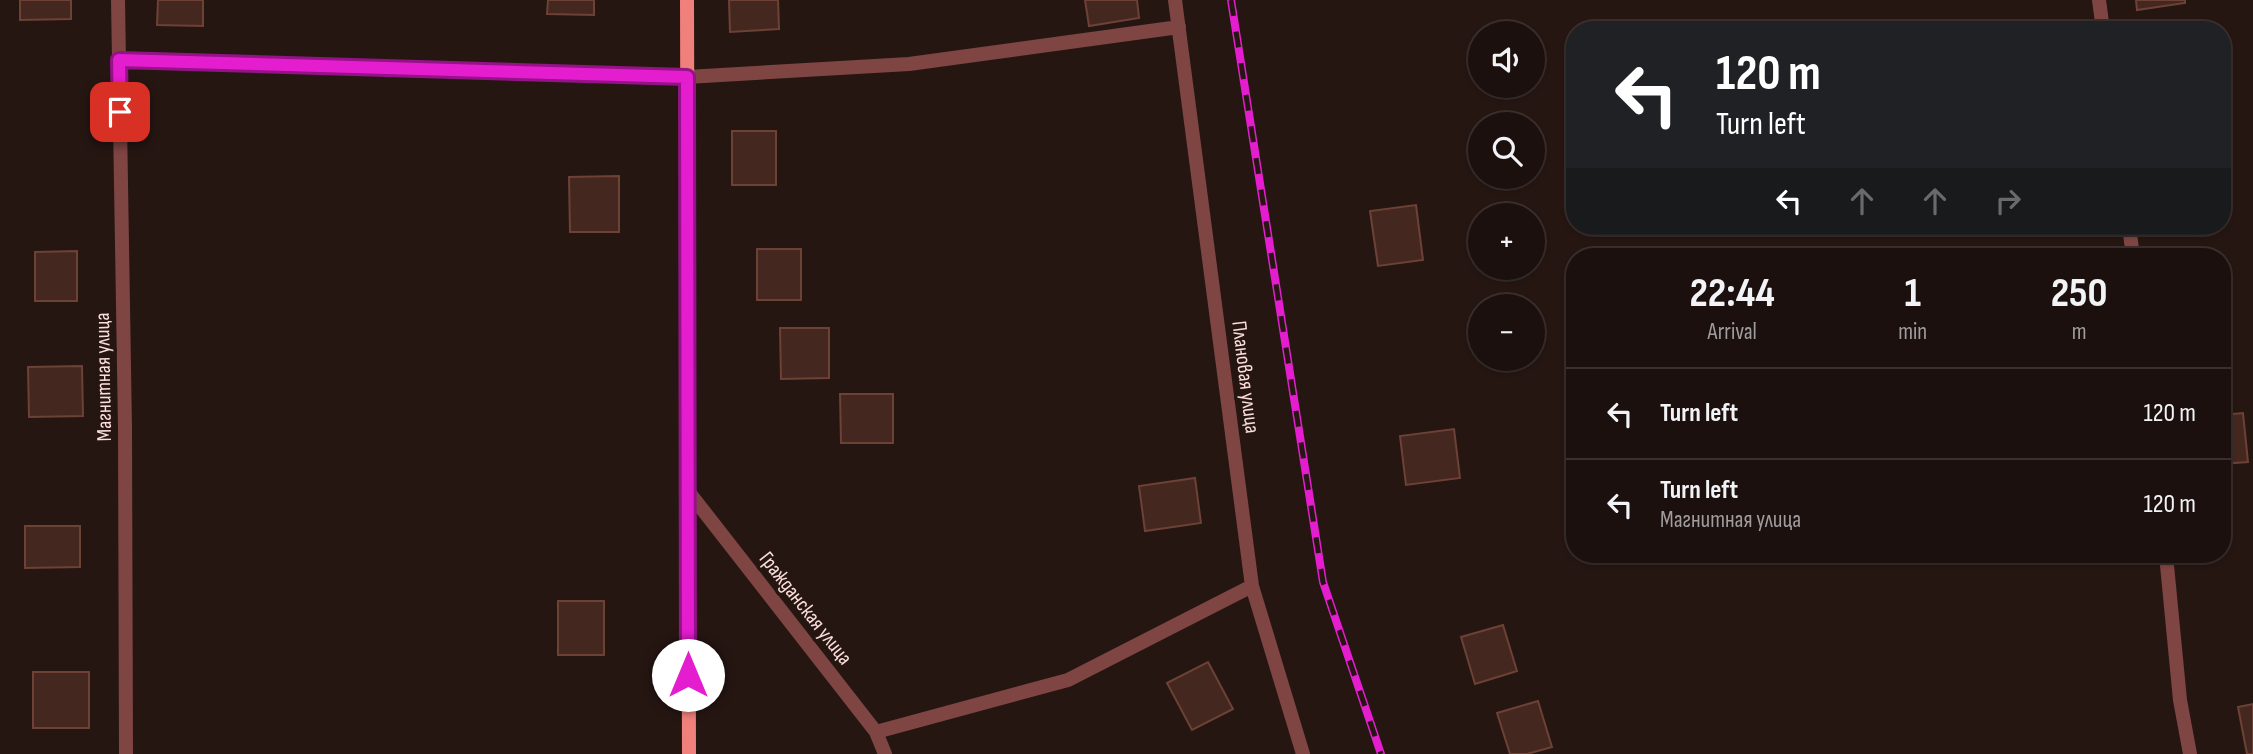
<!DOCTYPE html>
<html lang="en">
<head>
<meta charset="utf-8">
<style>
	body { margin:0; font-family:"Sofia Sans Condensed",sans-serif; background:#251917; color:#f1f3f6; height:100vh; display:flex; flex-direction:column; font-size:26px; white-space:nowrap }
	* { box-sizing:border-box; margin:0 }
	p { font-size:23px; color:#a09d9e }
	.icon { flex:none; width:38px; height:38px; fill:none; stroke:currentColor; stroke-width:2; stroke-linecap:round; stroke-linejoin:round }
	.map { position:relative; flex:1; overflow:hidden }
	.sheet { position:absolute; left:1566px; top:248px; width:665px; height:315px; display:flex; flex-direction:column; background:#1c100e; border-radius:28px; box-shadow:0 2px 5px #0004,0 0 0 2px #3a302e }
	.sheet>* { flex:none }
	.guide { position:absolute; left:1566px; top:21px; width:665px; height:214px; border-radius:28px; box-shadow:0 2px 5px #0004,0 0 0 2px #3a302e; background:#202124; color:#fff; overflow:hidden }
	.controls { position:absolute; left:1468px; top:21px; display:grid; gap:14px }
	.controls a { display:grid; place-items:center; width:77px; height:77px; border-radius:50%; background:#1c100e; box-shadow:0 2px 5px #0004,0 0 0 2px #3a302e; font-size:35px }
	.pin { position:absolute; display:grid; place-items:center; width:60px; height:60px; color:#fff; margin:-30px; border-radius:14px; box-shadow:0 4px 10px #0006 }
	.me { position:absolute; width:77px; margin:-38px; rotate:0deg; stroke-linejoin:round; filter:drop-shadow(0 0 5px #0008) }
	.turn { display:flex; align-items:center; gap:24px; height:147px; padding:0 35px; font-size:32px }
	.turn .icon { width:91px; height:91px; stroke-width:2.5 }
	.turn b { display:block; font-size:49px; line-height:60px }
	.lanes { display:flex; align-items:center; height:66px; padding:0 35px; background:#0003; justify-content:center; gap:35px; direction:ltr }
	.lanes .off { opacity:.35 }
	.eta { display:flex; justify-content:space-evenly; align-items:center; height:119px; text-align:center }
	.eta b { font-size:42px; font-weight:700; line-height:49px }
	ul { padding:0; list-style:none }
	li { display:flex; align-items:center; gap:21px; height:91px; padding:0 35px; border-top:2px solid #3a302e }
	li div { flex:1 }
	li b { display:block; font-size:26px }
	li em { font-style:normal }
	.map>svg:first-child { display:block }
	.building { fill:#442820; stroke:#6d4135; stroke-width:2 }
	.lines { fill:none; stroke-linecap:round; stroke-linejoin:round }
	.street { stroke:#7f4543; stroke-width:14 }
	.secondary { stroke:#f0807c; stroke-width:14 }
	.rail-casing { stroke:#e41dcf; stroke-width:8 }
	.rail { stroke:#251612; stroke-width:5; stroke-dasharray:16; stroke-linecap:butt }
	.route-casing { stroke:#941387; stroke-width:18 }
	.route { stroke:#e41dcf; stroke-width:12 }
	.labels { text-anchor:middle; stroke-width:7; stroke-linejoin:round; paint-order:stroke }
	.street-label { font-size:21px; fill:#fbdeda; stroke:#251612 }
</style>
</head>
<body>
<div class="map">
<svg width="2253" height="754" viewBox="0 0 2253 754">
	<rect width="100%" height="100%" fill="#251612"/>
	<path class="building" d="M20 0H71V19L20 20Z
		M158 0H203V26L157 25Z
		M548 0H594V15L547 14Z
		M729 0H778L779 29 730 32Z
		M1085 0H1137L1139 18 1089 26Z
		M2136 0H2185V3L2137 10Z
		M732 131H776V185H732Z
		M619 176V232H570L569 177Z
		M1416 205 1423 260 1378 266 1370 211Z
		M757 249H801V300H757Z
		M77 251V301H35V252Z
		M780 328H829V378L781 379Z
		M82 366 83 416 29 417 28 367Z
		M840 394H893V443H841Z
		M2243 413 2248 462 2222 464V415Z
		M1454 429 1460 478 1406 485 1400 436Z
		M1195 478 1201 523 1145 531 1139 486Z
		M25 526H80V567L25 568Z
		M558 601H604V655H558Z
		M1503 625 1517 671 1475 684 1461 637Z
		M1208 662 1233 709 1192 730 1167 683Z
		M33 672H89V728H33Z
		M1538 701 1552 747 1527 754H1510L1497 713Z
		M2253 704V754H2247L2238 707Z"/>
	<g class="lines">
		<path class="street" d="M118 0 125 428 126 754
			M1175 0 1252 586 1303 754
			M2099 0 2103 30
			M119 60 687 77 909 64 1179 27
			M2129 226 2133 257
			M688 491 876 732 885 754
			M2166 555 2180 700 2190 754
			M876 732 1068 680 1252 586"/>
		<path class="secondary" d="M687 0 689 754"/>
		<defs>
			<path id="rail" d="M1231 0 1323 582 1381 754"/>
		</defs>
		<use href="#rail" class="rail-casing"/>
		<use href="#rail" class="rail"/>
	</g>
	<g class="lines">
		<defs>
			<path id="route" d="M120 112 119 60 687 77 688 675"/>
		</defs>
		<use href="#route" class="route-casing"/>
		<use href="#route" class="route"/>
	</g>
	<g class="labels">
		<g class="street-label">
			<text transform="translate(103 377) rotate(-91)" y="7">Магнитная улица</text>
			<text transform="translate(1246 377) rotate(83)" y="7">Плановая улица</text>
			<text transform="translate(806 608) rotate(52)" y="7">Гражданская улица</text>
		</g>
	</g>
</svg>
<div class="controls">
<a><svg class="icon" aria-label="sound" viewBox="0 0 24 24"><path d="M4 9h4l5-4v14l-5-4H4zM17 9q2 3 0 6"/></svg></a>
<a><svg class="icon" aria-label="search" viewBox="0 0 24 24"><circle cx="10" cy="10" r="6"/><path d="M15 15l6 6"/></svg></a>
<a>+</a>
<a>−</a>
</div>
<div class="pin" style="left:120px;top:112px;background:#d93025"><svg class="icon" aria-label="arrive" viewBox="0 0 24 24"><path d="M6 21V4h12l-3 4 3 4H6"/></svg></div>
<svg class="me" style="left:688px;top:675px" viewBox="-20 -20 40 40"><circle r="19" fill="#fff"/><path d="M0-13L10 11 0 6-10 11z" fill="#e41dcf"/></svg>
<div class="guide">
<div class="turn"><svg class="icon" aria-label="left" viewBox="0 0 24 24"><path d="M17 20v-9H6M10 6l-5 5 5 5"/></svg><div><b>120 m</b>Turn left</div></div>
<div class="lanes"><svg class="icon" aria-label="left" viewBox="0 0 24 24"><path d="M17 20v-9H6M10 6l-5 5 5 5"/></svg><svg class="icon off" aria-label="ahead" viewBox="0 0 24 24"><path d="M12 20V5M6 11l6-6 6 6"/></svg><svg class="icon off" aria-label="ahead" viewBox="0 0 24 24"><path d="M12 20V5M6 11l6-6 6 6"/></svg><svg class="icon off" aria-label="right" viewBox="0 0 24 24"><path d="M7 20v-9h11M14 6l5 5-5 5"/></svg></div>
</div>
<section class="sheet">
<div class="eta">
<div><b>22:44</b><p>Arrival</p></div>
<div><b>1</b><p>min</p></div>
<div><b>250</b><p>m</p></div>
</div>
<ul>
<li><svg class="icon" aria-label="left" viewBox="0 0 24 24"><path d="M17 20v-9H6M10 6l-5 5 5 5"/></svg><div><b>Turn left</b></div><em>120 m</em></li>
<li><svg class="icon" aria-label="left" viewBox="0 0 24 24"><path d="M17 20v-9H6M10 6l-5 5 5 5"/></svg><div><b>Turn left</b><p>Магнитная улица</p></div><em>120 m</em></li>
</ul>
</section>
</div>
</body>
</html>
